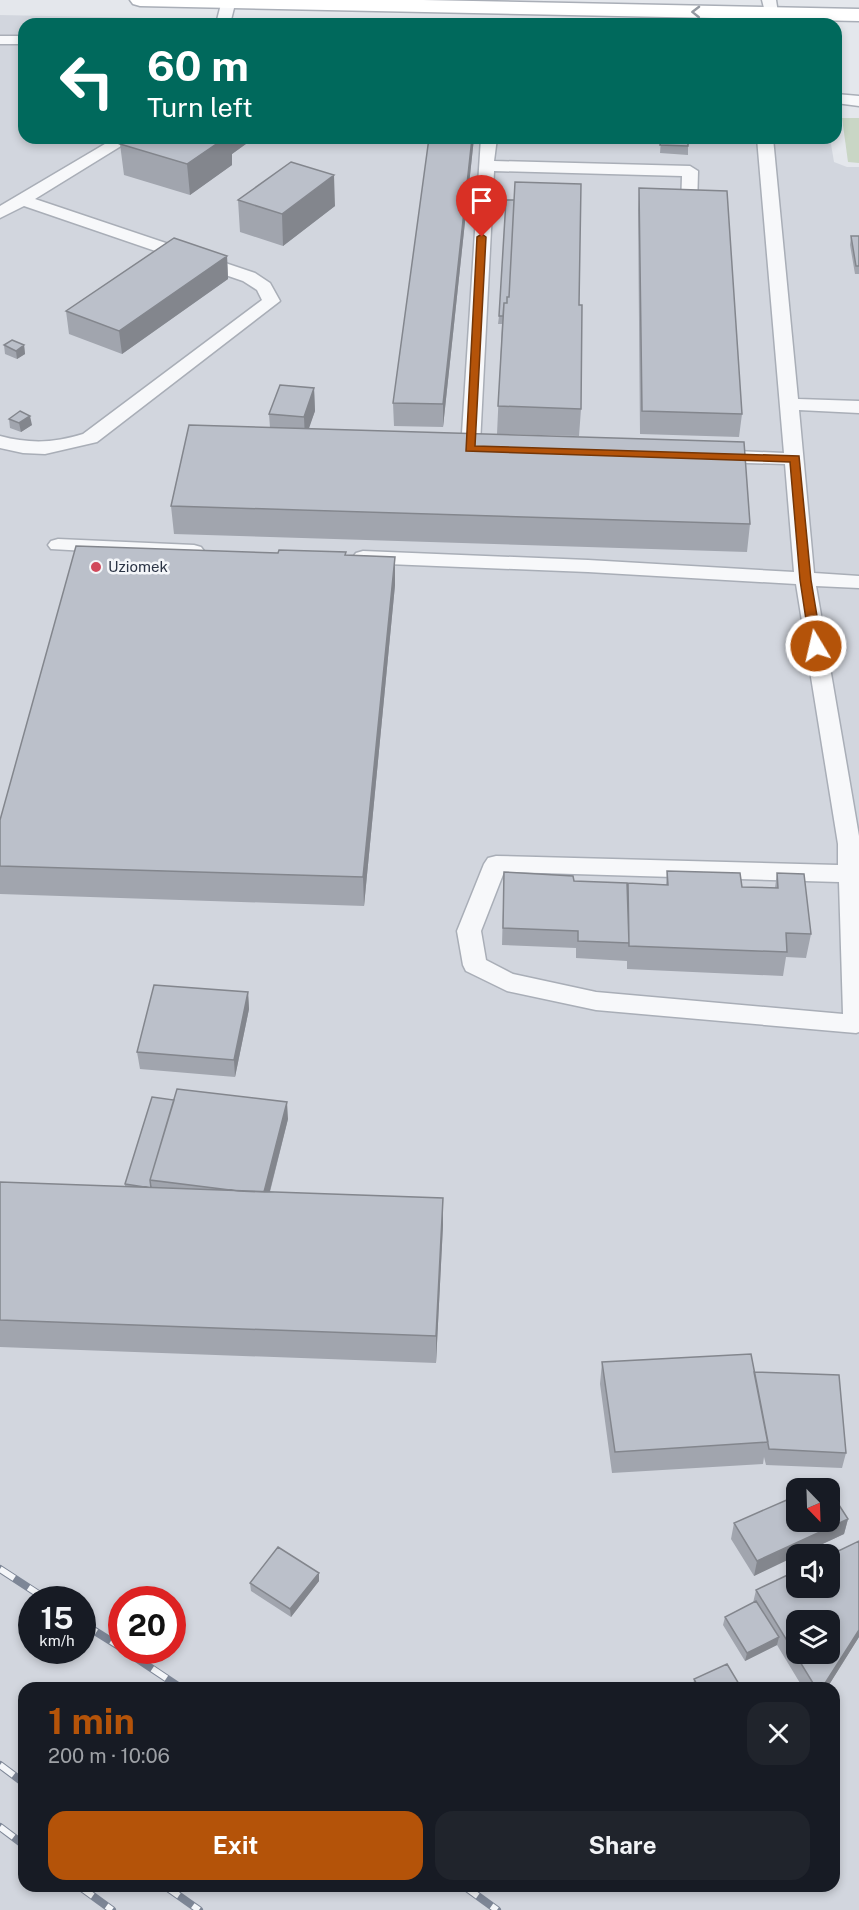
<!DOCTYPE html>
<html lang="en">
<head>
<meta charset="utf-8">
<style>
	body { margin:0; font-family:"Public Sans",sans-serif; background:#20242c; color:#f1f3f6; height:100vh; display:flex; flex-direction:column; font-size:22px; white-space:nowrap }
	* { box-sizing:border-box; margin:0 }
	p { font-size:20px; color:#9ea1a6 }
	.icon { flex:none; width:33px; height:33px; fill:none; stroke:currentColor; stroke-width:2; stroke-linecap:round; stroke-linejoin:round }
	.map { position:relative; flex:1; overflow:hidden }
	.drawer { position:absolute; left:18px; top:1682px; width:822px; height:210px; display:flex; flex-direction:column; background:#171b24; border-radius:18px; box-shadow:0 3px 9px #0003 }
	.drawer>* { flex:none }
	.hud { position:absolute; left:18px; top:18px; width:824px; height:126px; border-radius:18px; box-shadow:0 3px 9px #0003; background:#00695c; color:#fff; overflow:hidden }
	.needle { width:39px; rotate:157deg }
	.controls { position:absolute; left:786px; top:1478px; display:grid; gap:12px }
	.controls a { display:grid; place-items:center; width:54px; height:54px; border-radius:12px; background:#171b24; box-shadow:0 3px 9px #0003; font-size:30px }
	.speed { position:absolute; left:18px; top:1586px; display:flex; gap:12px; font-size:30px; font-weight:700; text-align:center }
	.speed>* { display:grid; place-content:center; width:78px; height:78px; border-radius:50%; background:#171b24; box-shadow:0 3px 9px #0003; line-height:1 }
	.speed small { font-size:15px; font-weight:400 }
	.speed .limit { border:9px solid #d22; background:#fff; color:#111 }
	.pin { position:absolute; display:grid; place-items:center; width:51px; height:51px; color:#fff; margin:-62px -26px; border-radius:50% 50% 50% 0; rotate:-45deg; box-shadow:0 0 6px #0007 }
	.pin .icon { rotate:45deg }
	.me { position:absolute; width:66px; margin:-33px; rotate:351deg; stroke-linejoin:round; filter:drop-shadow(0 0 4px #0008) }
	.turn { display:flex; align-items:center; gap:21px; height:126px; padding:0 30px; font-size:27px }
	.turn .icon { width:78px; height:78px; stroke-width:2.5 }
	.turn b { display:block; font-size:42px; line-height:51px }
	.round { display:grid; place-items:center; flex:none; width:63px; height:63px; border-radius:18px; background:#20242c }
	.overview { display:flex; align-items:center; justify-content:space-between; height:102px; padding:0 30px }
	h1 { font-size:36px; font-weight:700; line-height:45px; color:#b45309 }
	.action { display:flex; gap:12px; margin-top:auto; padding:12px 30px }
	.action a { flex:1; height:69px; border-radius:18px; background:#b45309; color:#fff; font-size:24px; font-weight:700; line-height:69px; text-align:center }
	.action a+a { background:#20242c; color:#f1f3f6 }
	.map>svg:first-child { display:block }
	.built { fill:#d2d6de; fill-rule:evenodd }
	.green { fill:#c9d6c5 }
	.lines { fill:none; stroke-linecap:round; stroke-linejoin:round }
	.lane-casing { stroke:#a9aeb7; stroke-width:3 }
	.secondary-casing { stroke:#a9aeb7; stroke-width:3 }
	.lane { fill:#f7f8fa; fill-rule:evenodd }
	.secondary { fill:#fff; fill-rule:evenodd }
	.rail-casing { stroke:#7d8696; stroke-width:8 }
	.rail { stroke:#f4f6f9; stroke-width:6; stroke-dasharray:17; stroke-linecap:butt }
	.wall { fill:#a1a5ae }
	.shaded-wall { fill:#83868d }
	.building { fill:#bbc0ca; stroke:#83868d; stroke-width:1.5; fill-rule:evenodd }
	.oneway { stroke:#959aa2 }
	.route { fill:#b45309; stroke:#753606; stroke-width:1.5 }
	.poi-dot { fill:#d1495b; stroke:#f4f6f9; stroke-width:2 }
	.labels { text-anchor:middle; stroke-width:5; stroke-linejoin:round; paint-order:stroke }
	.poi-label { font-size:15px; fill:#2b3445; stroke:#f4f6f9; text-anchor:start }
</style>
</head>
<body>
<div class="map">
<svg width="859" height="1910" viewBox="0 0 859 1910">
	<rect width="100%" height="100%" fill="#e4e7ec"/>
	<path class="built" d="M0 15 430 24H24V138H830L834 162 847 167H859V1910H0ZM796 1488H830V1521H796ZM796 1554H830V1587H796ZM32 1599H82V1650H32ZM122 1599H172V1650H122ZM796 1620H830V1653H796ZM24 1688H834V1886H24Z"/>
	<path class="green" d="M842 118H859V163L848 162Z"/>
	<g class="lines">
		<defs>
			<path id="lane" d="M222 0H236L230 24H216Z
				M762 0H776L778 13 776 16H766Z
				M748 9 755 13 756 24H742L741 13Z
				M0 36H24V44H0Z
				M836 94 859 96V106L836 103Z
				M115 138H134L35 199 255 273 270 283 280 301 97 442 45 454 23 453 0 448V436C30 444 54 443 83 434L262 300 257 290 243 281 24 206 0 218V206Z
				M481 138H497L494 161 690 166 698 171 697 207 689 212 681 207 682 176 494 171 480 444 494 446 496 450 494 454 487 456 463 453 461 449Z
				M757 138H773L798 399 859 401V413L799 410 814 573 859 576V588L816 586 859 836V1032L856 1033 596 1010 507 991 466 971 463 965 457 931 484 864 488 858 496 856 838 865V844L796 584 588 572 363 563 356 561 353 557 356 553 363 551 588 560 794 572 785 464 713 462 706 460 704 456 706 452 713 450 784 453ZM504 872 839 882 843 1014 596 992 513 974 486 960 481 931Z
				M58 539 194 545 201 547 204 551 201 555 194 557 51 549 48 545 51 541Z"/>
			<path id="secondary" d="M130 0H423L859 9V21L140 6 133 4Z"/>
		</defs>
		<use href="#lane" class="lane-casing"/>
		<use href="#secondary" class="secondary-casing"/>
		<use href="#lane" class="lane"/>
		<use href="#secondary" class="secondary"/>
		<defs>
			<path id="rail" d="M0 1569 46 1599
				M82 1623 122 1648
				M124 1650 181 1688
				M0 1765 24 1783
				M0 1827 24 1845
				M79 1886 112 1910
				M165 1886 199 1910
				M464 1886 497 1910"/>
		</defs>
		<use href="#rail" class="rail-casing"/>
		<use href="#rail" class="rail"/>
	</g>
	<path class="wall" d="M106 138H250V141L232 154V165L190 195 124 175 120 144 122 143Z
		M474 138 443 427 394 426 393 403Z
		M661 140 688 146V155L660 153Z
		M639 188 742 414 739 437 640 434 638 210Z
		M238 200 335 206 283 246 240 232Z
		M851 236H859V274H855L850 245Z
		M227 256 228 279 122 354 69 334 66 311Z
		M579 305 581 409 579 436 497 434 502 324H498L499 316Z
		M4 345H24L25 354 17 359 5 354Z
		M314 388 315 411 308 429 750 524 747 552 174 534 171 506 270 428 269 414Z
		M9 419 32 425 21 432 10 428Z
		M346 555 395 557V585L364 906 0 894V820Z
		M667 871 742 887 775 888 777 873 811 934 806 958 786 957 783 976 627 969V961L576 958V948L502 945 504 872 574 881 666 885Z
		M248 992 249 1009 235 1077 140 1069 137 1052Z
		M288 1119 270 1192 443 1198V1225L436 1363 0 1347V1182L125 1187V1184Z
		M602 1362 754 1372 846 1453 842 1468 766 1465 764 1457 763 1464 612 1473 600 1384Z
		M848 1519 844 1534 801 1554H796L754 1576 731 1539 734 1523Z
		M859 1541V1637L827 1688H803L777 1645 745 1661 723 1625 725 1617 753 1603 756 1590Z
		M319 1573V1581L291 1617 251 1591 250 1583Z
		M694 1679 739 1684V1688H693Z"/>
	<path class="shaded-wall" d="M220 138H250V141L232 154V165L190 195 187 164Z
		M472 138H474L443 427V404Z
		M334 175 335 206 283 246 282 214Z
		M227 256 228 279 122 354 119 331Z
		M24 345 25 354 17 359 16 351Z
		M314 388 315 411 305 440 304 417Z
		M30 416 32 425 21 432 19 423Z
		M395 557V585L364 906 363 877Z
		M248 992 249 1009 235 1077 234 1060Z
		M287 1102 288 1119 265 1210 263 1194Z
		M443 1198V1225L436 1363V1336Z
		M848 1519 844 1534 801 1554H796V1556L754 1576 757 1561Z
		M319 1573V1581L291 1617 290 1609Z
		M859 1630V1637L827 1688H822Z
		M779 1637 777 1645 745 1661 747 1653Z"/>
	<path class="building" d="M129 138H225L187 164 120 144Z
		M429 138H472L443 404 393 403Z
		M661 140 688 141V146L660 145Z
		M291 162 334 175 282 214 238 200Z
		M515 182 581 184 579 305H582L581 409 498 406 504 303H507V297H509Z
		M639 188 727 191 742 414 642 411Z
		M506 200H514L509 297H507V303H504L503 316H499Z
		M851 236H859V266H856Z
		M174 238 227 256 119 331 66 311Z
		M12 340 24 345 16 351 4 345Z
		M280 385 314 388 304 417 269 414Z
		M20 411 30 416 19 423 9 419Z
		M189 425 744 442 750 524 171 506Z
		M76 546 278 553 279 550 346 552 345 555 395 557 363 877 0 866V820Z
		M667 871 740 873 742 887 778 888 777 873 804 874 811 934 786 933 787 952 629 946 628 883 668 885Z
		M504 872 573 876 574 881 627 883 629 943 578 941V931L503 928Z
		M154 985 248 992 234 1060 137 1052Z
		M177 1089 287 1102 264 1192 238 1191 150 1180Z
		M152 1097 174 1100 150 1180 151 1188 125 1184Z
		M0 1182 443 1198 436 1336 0 1320Z
		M751 1354 768 1442 615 1452 602 1362Z
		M754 1372 839 1375 846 1453 769 1449Z
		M824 1483 827 1488H814Z
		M830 1491 848 1519 757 1561 734 1523 796 1496V1521H830Z
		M859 1541V1630L822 1688H816L756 1590 796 1571V1587H830V1555ZM796 1620H830V1653H796Z
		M278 1547 319 1573 290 1609 250 1583Z
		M756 1601 779 1637 747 1653 725 1617Z
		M727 1664 739 1684 733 1688H699L694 1679Z"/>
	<defs><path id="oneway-chevron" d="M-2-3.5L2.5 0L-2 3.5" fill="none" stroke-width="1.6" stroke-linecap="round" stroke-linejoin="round" transform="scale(1.5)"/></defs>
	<use class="oneway" href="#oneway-chevron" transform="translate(696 12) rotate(-179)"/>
	<path class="route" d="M482 234 486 237 475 446 799 456 811 580 822 646 820 649H812L810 646 800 580 790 462 466 451 477 237Z"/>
	<circle class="poi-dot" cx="96" cy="567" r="6"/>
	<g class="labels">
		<g class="poi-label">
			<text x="108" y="572">Uziomek</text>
		</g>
	</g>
</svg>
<div class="controls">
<a><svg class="needle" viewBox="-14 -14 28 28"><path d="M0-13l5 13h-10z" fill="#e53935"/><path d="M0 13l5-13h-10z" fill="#9ea1a6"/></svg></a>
<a><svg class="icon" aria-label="sound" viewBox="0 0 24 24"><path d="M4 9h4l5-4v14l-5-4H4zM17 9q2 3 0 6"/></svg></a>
<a><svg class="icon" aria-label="layers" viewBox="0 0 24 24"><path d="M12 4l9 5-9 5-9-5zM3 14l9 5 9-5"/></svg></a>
</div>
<div class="speed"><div>15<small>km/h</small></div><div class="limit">20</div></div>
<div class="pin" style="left:482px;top:237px;background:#d93025"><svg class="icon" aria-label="arrive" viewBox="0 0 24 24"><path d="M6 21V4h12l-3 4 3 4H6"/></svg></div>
<svg class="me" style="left:816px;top:646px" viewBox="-20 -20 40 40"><circle r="17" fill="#b45309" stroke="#fff" stroke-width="3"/><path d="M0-11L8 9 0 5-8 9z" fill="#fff"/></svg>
<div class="hud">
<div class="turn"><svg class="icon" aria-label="left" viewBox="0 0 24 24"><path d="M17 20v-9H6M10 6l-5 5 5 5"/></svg><div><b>60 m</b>Turn left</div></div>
</div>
<section class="drawer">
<div class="overview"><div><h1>1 min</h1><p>200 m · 10:06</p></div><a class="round"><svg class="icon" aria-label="close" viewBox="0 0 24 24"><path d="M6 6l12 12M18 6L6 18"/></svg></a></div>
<div class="action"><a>Exit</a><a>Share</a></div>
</section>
</div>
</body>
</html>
